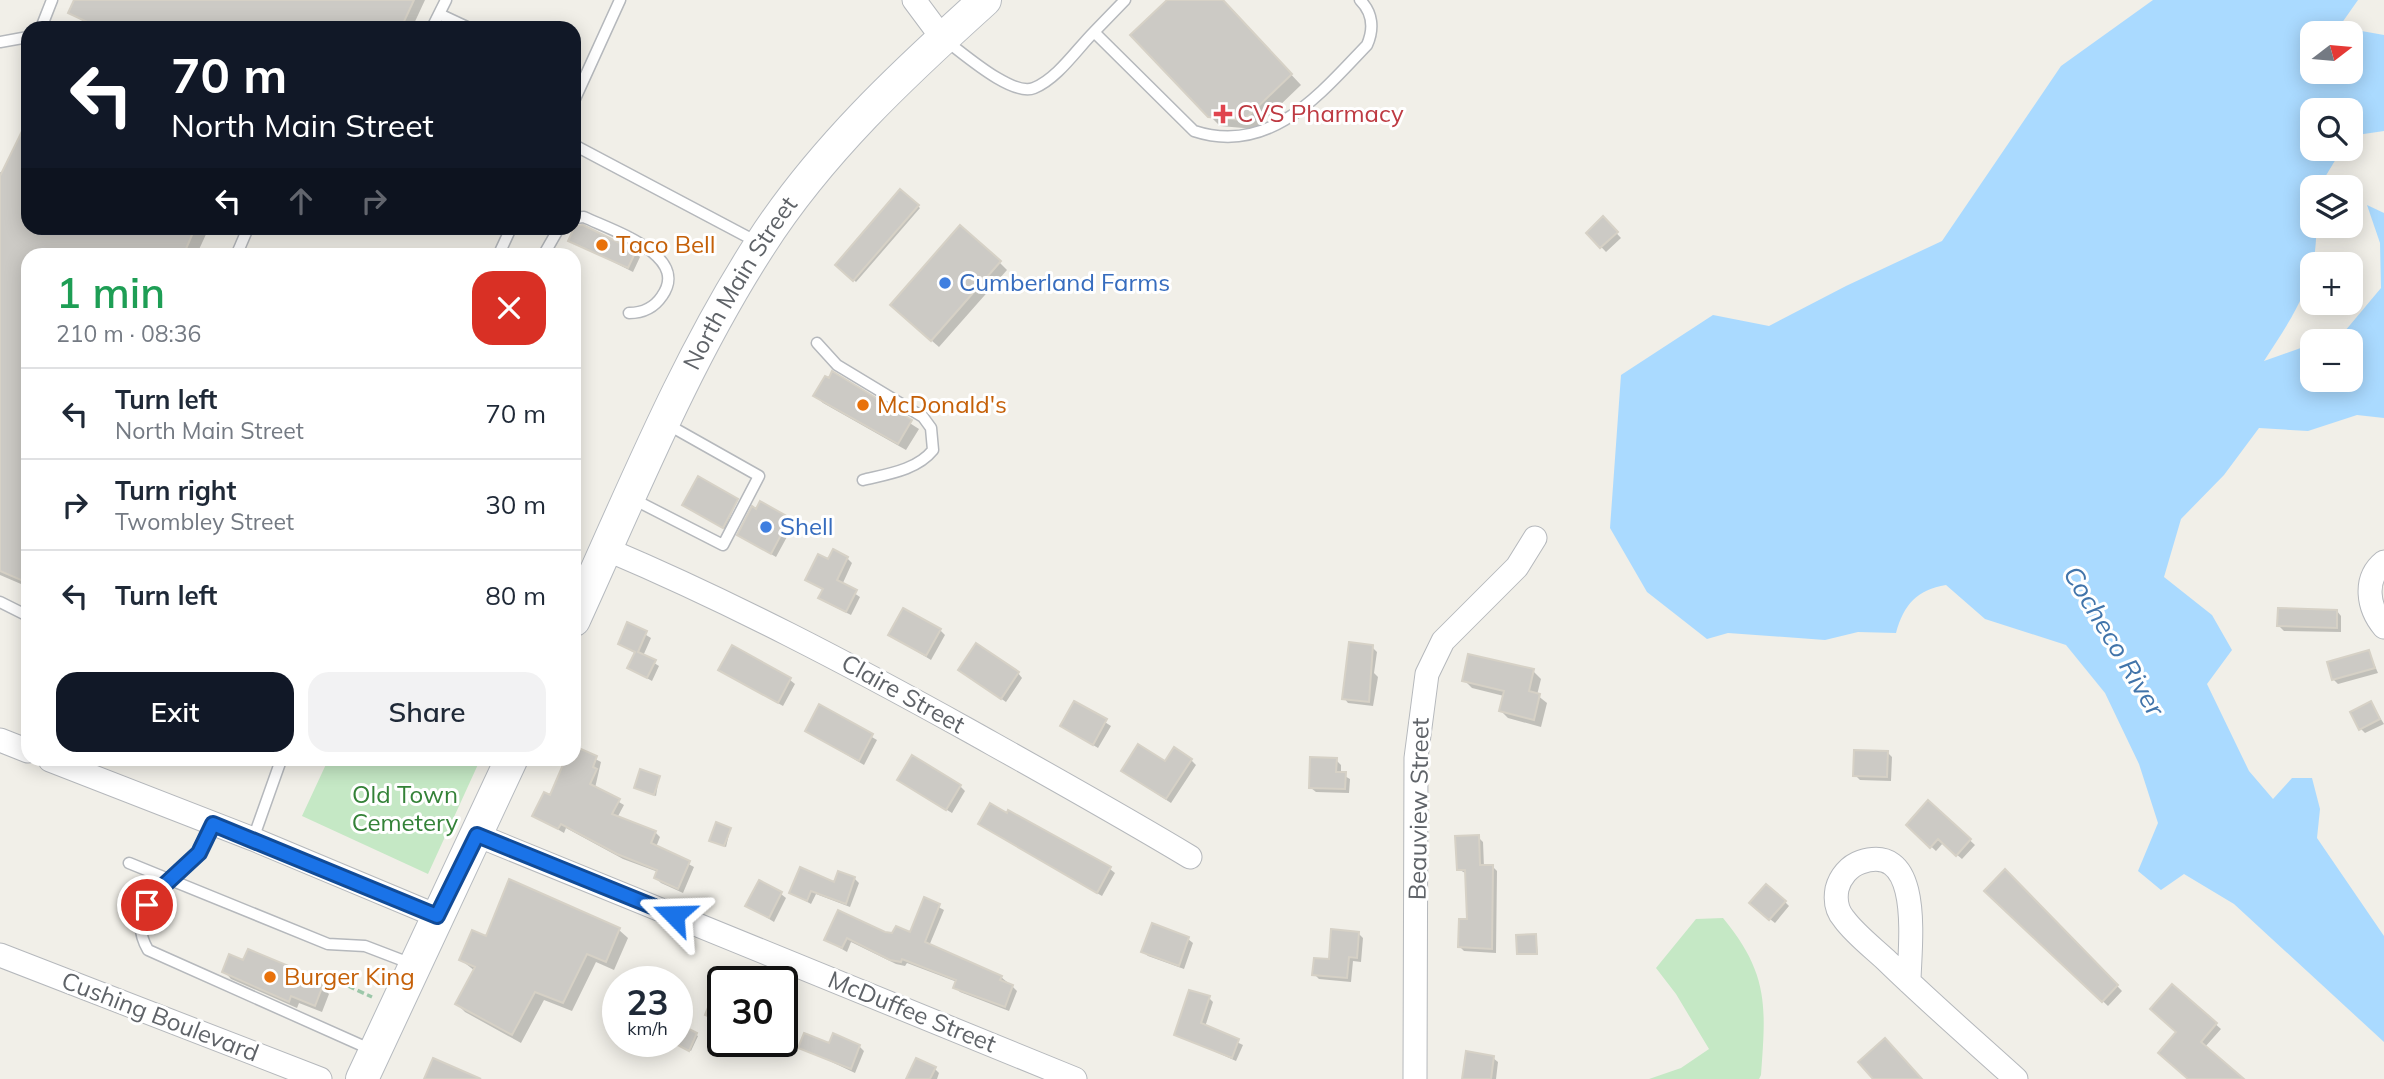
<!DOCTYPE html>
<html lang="en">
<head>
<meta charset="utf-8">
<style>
	body { margin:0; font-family:Mulish,sans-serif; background:#f2f2f3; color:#1f2937; height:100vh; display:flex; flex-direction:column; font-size:26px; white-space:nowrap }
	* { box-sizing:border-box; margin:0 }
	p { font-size:23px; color:#747a83 }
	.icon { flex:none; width:38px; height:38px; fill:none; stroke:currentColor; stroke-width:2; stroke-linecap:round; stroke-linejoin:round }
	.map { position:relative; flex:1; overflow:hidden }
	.sheet { position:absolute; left:21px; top:248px; width:560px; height:518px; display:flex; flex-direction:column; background:#fff; border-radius:21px; box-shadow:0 4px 18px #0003 }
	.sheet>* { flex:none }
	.hud { position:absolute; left:21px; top:21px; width:560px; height:214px; border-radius:21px; box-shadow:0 4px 18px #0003; background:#111827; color:#fff; overflow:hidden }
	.needle { width:46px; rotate:74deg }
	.controls { position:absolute; left:2300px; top:21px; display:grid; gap:14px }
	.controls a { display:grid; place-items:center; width:63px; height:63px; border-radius:14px; background:#fff; box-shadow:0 4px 18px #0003; font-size:35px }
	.speed { position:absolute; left:602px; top:966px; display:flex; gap:14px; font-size:35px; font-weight:700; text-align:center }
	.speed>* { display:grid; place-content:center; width:91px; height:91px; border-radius:50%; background:#fff; box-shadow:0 4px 18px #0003; line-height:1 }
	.speed small { font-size:18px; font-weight:400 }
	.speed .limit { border:4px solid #111; border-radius:10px; background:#fff; color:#111 }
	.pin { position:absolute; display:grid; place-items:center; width:60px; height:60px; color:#fff; margin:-30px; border:4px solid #fff; border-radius:50%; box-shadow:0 2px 7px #0007 }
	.me { position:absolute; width:77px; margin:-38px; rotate:292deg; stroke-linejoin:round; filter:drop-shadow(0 0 5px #0008) }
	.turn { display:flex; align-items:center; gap:24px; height:147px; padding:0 35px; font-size:32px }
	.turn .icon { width:91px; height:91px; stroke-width:2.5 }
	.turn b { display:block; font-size:49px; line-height:60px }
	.lanes { display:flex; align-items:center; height:66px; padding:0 35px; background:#0003; justify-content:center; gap:35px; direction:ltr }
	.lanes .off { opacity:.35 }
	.round { display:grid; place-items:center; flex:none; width:74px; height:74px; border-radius:21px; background:#f2f2f3 }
	.overview { display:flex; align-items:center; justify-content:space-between; height:119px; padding:0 35px }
	h1 { font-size:42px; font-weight:600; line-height:52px; color:#1e9e55 }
	.cta { display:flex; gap:14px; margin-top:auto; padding:14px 35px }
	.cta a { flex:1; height:80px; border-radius:21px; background:#111827; color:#fff; font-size:28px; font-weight:600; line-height:80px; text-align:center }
	.cta a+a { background:#f2f2f3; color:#1f2937 }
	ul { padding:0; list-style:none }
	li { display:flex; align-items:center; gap:21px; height:91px; padding:0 35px; border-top:2px solid #e0e1e3 }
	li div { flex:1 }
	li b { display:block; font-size:26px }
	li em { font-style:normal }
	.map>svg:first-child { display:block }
	.green { fill:#c5e8c5 }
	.water { fill:#aadaff; fill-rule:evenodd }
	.shadow { fill:#0003 }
	.building { fill:#cccac5; stroke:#d6d1c6; stroke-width:2 }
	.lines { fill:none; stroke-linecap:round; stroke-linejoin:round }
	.service-casing { stroke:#b5b8bc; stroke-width:13 }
	.minor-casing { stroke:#b5b8bc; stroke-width:25 }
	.secondary-casing { stroke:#b6babf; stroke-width:34 }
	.path { stroke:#9cc7a9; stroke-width:3.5; stroke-dasharray:7 3.5; stroke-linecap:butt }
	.service { stroke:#fff; stroke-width:10 }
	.minor { stroke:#fff; stroke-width:23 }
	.secondary { stroke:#fff; stroke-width:32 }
	.route-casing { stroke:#114b97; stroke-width:18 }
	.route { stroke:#1a73e8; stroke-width:12 }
	.health-dot { fill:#e0444e; stroke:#fff; stroke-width:2.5 }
	.food-dot { fill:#e8710a; stroke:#fff; stroke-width:2.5 }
	.shop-dot { fill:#3f7fe0; stroke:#fff; stroke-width:2.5 }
	.labels { text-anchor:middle; stroke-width:6; stroke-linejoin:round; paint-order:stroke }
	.health-label { font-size:24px; fill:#be3a42; stroke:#fff; text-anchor:start }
	.food-label { font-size:24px; fill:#c56008; stroke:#fff; text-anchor:start }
	.shop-label { font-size:24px; fill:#366cbe; stroke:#fff; text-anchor:start }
	.street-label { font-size:24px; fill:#5f6368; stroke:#fff }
	.park-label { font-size:24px; fill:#348238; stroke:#fff }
	.water-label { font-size:26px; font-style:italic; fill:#4174aa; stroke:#fff }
</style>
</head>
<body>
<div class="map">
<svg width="2384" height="1079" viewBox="0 0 2384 1079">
	<rect width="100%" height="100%" fill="#f1efe8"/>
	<path class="green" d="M328 760H480L428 874 302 816Z
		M1723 918C1769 974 1766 1006 1761 1075L1759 1079H1649L1681 1068 1709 1049 1676 994 1656 968 1696 919Z"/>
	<path class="water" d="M2153 0H2358L2339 27 2384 35V131L2350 136V110H2312V149H2342L2319 187H2312V226H2316C2318 282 2293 316 2264 361L2312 344V380H2350V341H2319L2345 331 2381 288 2380 243 2367 205 2384 213V418L2357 415 2308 431 2259 428 2224 475 2181 519 2164 577 2212 615 2232 650 2207 684 2249 771 2273 799 2292 778H2312L2320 809 2317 838 2384 936V1042L2234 904 2184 874 2161 890 2138 871 2158 823 2139 764 2105 693 2066 645 1985 619 1946 585C1917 590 1904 604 1896 633L1858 632 1825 640 1728 633 1707 639 1647 592 1610 528 1621 375 1713 315 1769 326 1846 286 1942 241 2061 66ZM2312 33H2350V72H2312Z"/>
	<path class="shadow" d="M76 0H425L412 28H94L70 13Z
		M1170 0H1221L1301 85 1255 129 1220 126 1209 115Z
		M28 123V228H205L208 230 196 256H28V587L0 575V172L3 173Z
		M900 191 920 208 856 282 837 265Z
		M1603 219 1621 238 1606 252 1588 233Z
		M570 240 635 252 640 257 633 272Z
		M999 262 1007 270 939 347 900 313Z
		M833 374 919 429 906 450 823 403 815 396Z
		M737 500 725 529 686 507Z
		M789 519 794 524 776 557 739 535Z
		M847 558 852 563 842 585 860 597 851 615 825 602 821 597 824 591 807 579 829 561Z
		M2337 611 2341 616V632L2284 631 2279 626Z
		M628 624 651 638 643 656 659 666 652 681 629 668 636 654 620 644Z
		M940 630 945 635 931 660 890 635Z
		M1372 647 1377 652 1374 673 1378 677 1373 706 1348 703 1344 698Z
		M2369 652 2378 673 2338 684 2333 679Z
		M720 670 790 680 795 684 783 706Z
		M1533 671 1541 679 1537 695 1547 703 1541 727 1508 718 1501 711 1504 696 1472 688 1464 680Z
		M1018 673 1022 678 1006 702 965 674Z
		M1075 703 1111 726 1098 748 1062 726Z
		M2371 703 2384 724 2365 733 2361 729Z
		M820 707 877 740 864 765 807 731Z
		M574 748 601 762 595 788 624 805 617 818 655 832 660 837 656 847 694 867 683 893 661 883 656 878 658 872 623 859 566 828 564 833 535 816 551 797 566 760H574Z
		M1887 752 1892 757 1891 781 1860 780 1855 775Z
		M1191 760 1196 765 1171 803 1128 775Z
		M1336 760 1341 765V774L1350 779 1349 793 1316 792 1311 788Z
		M659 777 656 796 636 787Z
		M904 784 960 786 965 791 952 813Z
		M1928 802 1975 845 1962 859 1943 843 1936 851 1908 825Z
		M1007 815 1110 869 1115 873 1102 896 985 828Z
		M730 830 726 847 711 840Z
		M1478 837 1483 842 1484 867H1493L1497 871 1496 953 1464 951 1460 947 1468 921 1467 874 1458 869Z
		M2005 872 2122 991 2108 1006 1986 891Z
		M854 878 859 883 850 907 816 894 811 904 791 893Z
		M781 894 786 898 774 922 748 906Z
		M925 900 944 910 929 946 1001 977 1012 986 1017 991 1009 1011 960 992 955 987 957 982 907 963 905 966 896 964 851 942 847 952 826 940 884 934 911 935Z
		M1785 902 1789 906 1775 923 1756 908Z
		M619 930 628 938 614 970 596 962 572 1011 544 1000 521 1043 465 1012 457 1004 475 971 461 960 486 938Z
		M1358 933 1363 938 1361 962 1353 961 1351 982 1319 979 1314 974Z
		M1536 936 1538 955H1520L1518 954Z
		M1188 939 1193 943 1184 969 1148 956 1143 952Z
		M244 962 295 970 322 987 329 994 322 1012 299 1003 297 1008 231 979 224 971Z
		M723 986V1024L707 1015Z
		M2172 986 2221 1029 2205 1047 2242 1079H2202L2178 1033Z
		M1209 998 1213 1002 1205 1027 1243 1045 1236 1061 1176 1034Z
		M684 1028 698 1036 691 1051 678 1045Z
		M830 1045 859 1046 864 1051 855 1073 800 1047Z
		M1493 1058 1498 1062 1496 1079H1464Z
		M935 1069 939 1073 937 1079H908Z"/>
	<path class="building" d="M74 0H414L401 28H100L68 13Z
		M1167 0H1223L1292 74 1244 120 1208 117 1130 35Z
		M28 119V228H195L183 256H28V583L0 571V176Z
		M900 189 919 205 853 281 835 265Z
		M1603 216 1618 232 1600 248 1586 233Z
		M583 225 636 251 628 268 568 241 575 226Z
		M960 225 1001 261 931 341 890 305Z
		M832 371 912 420 898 444 813 396 825 376 829 378Z
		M698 476 738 499 723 528 682 505Z
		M760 501 790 518 771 554 737 535 752 506 756 509Z
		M833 549 848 557 837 580 857 590 846 612 818 598 823 589 805 580 818 554 828 559Z
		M903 608 941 629 926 656 888 635Z
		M2278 608 2337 610V628L2277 626Z
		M627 622 647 631 638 652 656 660 647 678 627 668 635 652 618 644Z
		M1349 642 1373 645 1369 702 1342 699Z
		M976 643 1019 672 1001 699 958 670Z
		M732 645 791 678 778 703 718 670Z
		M2369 650 2375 668 2332 680 2327 662Z
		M1468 654 1534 669 1529 691 1540 694 1534 720 1499 711 1504 691 1462 681Z
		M1074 701 1107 719 1093 745 1060 726Z
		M2371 701 2380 719 2359 730 2350 712Z
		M819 704 873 734 859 761 805 731Z
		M1138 744 1165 761 1174 747 1192 759 1166 799 1121 771Z
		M574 746 597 756 593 767 597 769 590 784 620 799 612 814 656 831 651 843 690 861 678 889 654 878 657 870 617 854 561 824 558 829 532 816 544 792 550 795 565 760H574Z
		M1854 750 1888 751 1887 777 1853 776Z
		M912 755 961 785 946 810 897 780Z
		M1310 757 1337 758 1336 772H1346L1345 789 1309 788Z
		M640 769 660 776 654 795 634 788Z
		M1928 800 1971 839 1956 856 1938 839 1930 848 1906 825Z
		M990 803 1007 813 1008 810 1111 867 1097 893 978 824Z
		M716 822 731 828 724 846 709 841Z
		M1479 835 1480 865H1493L1492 949 1458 947 1459 919H1467L1465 870H1457L1455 836Z
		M800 867 834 882 838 871 855 877 846 904 811 891 807 901 789 893Z
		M2005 869 2118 985 2102 1002 1984 891Z
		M509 879 620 928 606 962 587 954 563 1003 535 992 512 1035 455 1004 475 967 459 960 472 930 486 936Z
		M759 880 782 892 769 918 745 906Z
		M1766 884 1786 901 1769 920 1749 903Z
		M924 897 940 904 925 942 1002 976 1000 980 1013 985 1005 1007 953 988 956 980 902 959 901 962 890 960 847 938 842 948 824 940 838 910 885 932 892 933 896 926 910 932Z
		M1152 923 1189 937 1179 966 1141 952Z
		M1331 929 1359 932 1357 958 1349 957 1347 978 1312 975 1314 958 1329 959Z
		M1536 934 1537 954H1517L1516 935Z
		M248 949 296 969 295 974 323 985 315 1006 291 996 289 1002 222 972 229 954 243 960Z
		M722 972H723V1022L705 1015Z
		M2172 984 2217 1023 2201 1042 2244 1079H2188L2158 1053 2176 1032 2150 1009Z
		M1189 990 1210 996 1201 1023 1239 1039 1232 1058 1174 1035Z
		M683 1026 697 1033 689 1051 674 1043Z
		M804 1033 829 1043 833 1033 860 1045 851 1069 798 1048Z
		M1885 1038 1922 1079H1873L1858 1062Z
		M1466 1051 1494 1056 1491 1079H1462Z
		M433 1058 481 1079H424Z
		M916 1058 936 1067 930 1079H906Z"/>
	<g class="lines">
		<defs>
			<path id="service" d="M439 14 469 28
				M41 28 52 0
				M432 28 446 0
				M1094 32 1125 0
				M945 40C963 53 1012 97 1034 88 1057 79 1077 49 1094 32L1194 131C1270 156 1320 94 1367 45 1374 29 1373 13 1360 0
				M0 42 28 37
				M574 101 620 0
				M574 145 759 243
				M574 218 584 217C611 230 691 255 662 296 654 308 643 313 629 313
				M236 256 248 228
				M498 256 511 228
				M543 256 559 228
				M817 343 837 365 923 417 931 428 933 450C917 470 888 474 863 480
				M631 498 723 545 759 476 665 423
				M0 602 28 616
				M213 824C208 833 205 845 198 853 176 884 121 903 148 950L372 1050
				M253 839 281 760
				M129 863 328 944 365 946 412 964"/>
			<path id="minor" d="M914 0 943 39
				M606 549C731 602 849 664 968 730 1043 772 1117 813 1190 857
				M2384 562C2363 579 2368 608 2384 627
				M0 740 28 751
				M50 760 253 839 437 916
				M477 835 1075 1079
				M0 955 320 1079
				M1909 982C1909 950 1925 841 1861 862 1849 866 1840 877 1837 889 1835 900 1837 911 1844 919 1855 934 1872 947 1886 960 1928 1001 1973 1040 2016 1079
				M1415 1079 1416 758 1427 674 1443 641 1517 567 1535 538"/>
			<g id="secondary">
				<path id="s1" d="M574 620C632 493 684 363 760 245 820 151 903 74 985 0"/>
				<path d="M362 1079 511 760"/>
			</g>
		</defs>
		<use href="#service" class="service-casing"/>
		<use href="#minor" class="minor-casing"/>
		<use href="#secondary" class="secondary-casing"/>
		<path class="path" d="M348 986 372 997"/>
		<use href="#service" class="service"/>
		<use href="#minor" class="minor"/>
		<use href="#secondary" class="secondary"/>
	</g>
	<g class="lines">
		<defs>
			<path id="route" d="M147 905 158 891 199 853 213 824 437 916 477 835 674 915"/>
		</defs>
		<use href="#route" class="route-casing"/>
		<use href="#route" class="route"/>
	</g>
	<path class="health-dot" d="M1219.5 103.5h7v7h7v7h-7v7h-7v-7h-7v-7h7z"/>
	<g class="food-dot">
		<circle cx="602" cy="245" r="7"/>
		<circle cx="863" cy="405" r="7"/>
		<circle cx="270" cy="977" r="7"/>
	</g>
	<g class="shop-dot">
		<circle cx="945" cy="283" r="7"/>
		<circle cx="766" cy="527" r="7"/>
	</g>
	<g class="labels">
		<g class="health-label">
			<text x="1237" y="122">CVS Pharmacy</text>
		</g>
		<g class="food-label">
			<text x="616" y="253">Taco Bell</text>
			<text x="877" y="413">McDonald's</text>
			<text x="284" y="985">Burger King</text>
		</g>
		<g class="shop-label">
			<text x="959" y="291">Cumberland Farms</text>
			<text x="780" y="535">Shell</text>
		</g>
		<g class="street-label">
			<text dy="8" stroke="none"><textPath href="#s1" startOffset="376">North Main Street</textPath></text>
			<text transform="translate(903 694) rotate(29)" y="8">Claire Street</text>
			<text transform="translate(1419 809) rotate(-89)" y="8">Beauview Street</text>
			<text transform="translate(912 1012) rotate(22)" y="8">McDuffee Street</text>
			<text transform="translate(160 1017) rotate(21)" y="8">Cushing Boulevard</text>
		</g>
		<g class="park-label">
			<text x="405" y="803">Old Town<tspan x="405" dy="28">Cemetery</tspan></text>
		</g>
		<g class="water-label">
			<text transform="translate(2114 641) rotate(59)" y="9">Cocheco River</text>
		</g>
	</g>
</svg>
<div class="controls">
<a><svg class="needle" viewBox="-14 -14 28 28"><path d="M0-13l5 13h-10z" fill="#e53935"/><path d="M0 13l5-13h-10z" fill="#747a83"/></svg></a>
<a><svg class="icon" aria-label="search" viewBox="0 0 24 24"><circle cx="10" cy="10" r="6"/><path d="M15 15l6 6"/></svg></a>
<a><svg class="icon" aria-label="layers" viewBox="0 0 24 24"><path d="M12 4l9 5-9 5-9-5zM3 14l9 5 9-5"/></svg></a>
<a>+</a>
<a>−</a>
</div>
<div class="speed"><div>23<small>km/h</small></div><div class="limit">30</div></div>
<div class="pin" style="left:147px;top:905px;background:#d93025"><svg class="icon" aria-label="arrive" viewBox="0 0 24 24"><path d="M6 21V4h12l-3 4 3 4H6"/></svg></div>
<svg class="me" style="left:674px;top:915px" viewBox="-20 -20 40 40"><path d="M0-17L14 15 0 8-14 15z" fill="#1a73e8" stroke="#fff" stroke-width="4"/></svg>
<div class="hud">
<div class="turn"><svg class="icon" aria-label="left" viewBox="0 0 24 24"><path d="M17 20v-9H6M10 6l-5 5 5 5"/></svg><div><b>70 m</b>North Main Street</div></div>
<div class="lanes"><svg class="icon" aria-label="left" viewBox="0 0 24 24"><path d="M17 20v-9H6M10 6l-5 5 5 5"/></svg><svg class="icon off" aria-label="ahead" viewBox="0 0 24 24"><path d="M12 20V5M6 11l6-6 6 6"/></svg><svg class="icon off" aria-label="right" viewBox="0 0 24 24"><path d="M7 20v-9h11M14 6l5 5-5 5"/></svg></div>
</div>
<section class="sheet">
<div class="overview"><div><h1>1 min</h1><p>210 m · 08:36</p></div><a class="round" style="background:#d93025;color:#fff"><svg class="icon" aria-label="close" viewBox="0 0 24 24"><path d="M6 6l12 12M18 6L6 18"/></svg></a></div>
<ul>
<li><svg class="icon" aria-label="left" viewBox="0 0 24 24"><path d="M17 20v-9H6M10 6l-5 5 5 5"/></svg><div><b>Turn left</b><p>North Main Street</p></div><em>70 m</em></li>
<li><svg class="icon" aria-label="right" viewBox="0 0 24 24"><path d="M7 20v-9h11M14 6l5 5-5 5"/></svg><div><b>Turn right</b><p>Twombley Street</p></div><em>30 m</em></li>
<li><svg class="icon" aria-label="left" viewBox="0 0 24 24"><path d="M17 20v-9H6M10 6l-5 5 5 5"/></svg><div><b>Turn left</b></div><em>80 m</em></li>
</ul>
<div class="cta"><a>Exit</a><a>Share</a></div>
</section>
</div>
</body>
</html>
